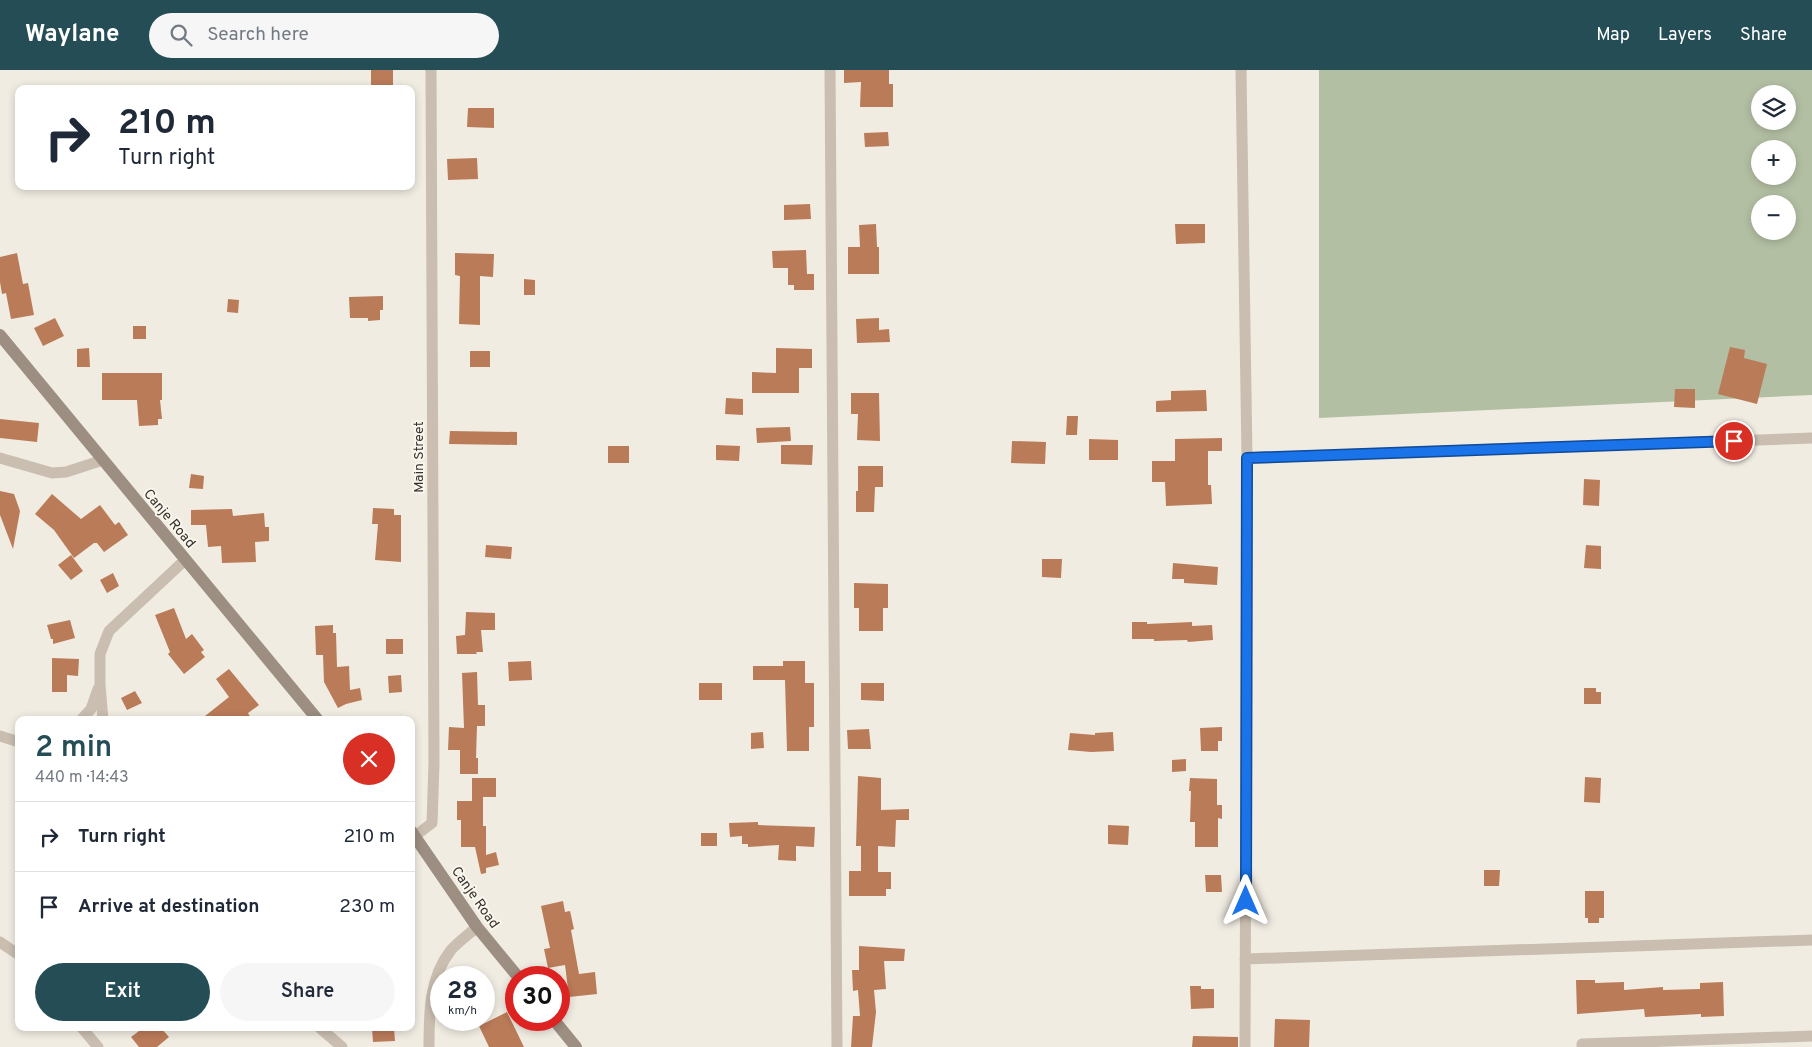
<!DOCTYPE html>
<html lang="en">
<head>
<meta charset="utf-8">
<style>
	body { margin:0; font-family:Overpass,sans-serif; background:#f6f6f7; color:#1f2937; height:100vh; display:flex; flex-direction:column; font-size:19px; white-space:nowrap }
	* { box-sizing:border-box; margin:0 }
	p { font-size:16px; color:#747a83 }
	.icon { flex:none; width:28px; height:28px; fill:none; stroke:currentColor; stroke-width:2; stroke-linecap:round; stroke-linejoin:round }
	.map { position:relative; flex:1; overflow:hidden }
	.side { position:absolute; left:15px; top:646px; width:400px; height:315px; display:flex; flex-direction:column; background:#fff; border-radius:10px; box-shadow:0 2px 8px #0003 }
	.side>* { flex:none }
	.hud { position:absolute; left:15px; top:15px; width:400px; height:105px; border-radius:10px; box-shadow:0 2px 8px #0003; background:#fff; color:#1f2937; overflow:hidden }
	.buttons { position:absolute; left:1751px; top:15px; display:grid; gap:10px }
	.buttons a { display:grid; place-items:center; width:45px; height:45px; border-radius:50%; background:#fff; box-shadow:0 2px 8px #0003; font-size:25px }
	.speed { position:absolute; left:430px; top:896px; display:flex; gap:10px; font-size:25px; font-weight:700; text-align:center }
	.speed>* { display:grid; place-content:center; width:65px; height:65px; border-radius:50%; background:#fff; box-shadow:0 2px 8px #0003; line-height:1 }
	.speed small { font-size:12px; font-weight:400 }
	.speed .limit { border:8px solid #d22; background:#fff; color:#111 }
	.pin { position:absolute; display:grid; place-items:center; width:42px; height:42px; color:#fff; margin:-21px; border:2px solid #fff; border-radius:50%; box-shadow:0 1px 5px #0007 }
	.me { position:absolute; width:55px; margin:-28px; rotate:0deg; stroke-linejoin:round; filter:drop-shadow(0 0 4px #0008) }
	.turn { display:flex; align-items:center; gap:18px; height:105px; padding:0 20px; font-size:22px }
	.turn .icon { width:65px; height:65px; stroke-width:2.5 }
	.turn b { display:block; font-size:35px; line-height:42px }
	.round { display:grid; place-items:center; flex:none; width:52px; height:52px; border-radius:26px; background:#f6f6f7 }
	.head { display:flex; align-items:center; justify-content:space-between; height:85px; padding:0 20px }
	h1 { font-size:30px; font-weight:600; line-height:38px; color:#254d56 }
	.action { display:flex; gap:10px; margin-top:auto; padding:10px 20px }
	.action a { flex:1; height:58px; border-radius:30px; background:#254d56; color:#fff; font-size:20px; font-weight:600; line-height:58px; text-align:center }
	.action a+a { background:#f6f6f7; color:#1f2937 }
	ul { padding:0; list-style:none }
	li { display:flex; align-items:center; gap:15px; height:70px; padding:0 20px; border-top:1px solid #e0e1e3 }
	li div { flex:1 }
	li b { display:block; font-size:19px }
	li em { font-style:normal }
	header { display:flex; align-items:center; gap:30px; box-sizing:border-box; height:70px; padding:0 25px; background:#254d56; color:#fff }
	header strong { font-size:24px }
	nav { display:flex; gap:28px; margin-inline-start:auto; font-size:18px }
	.search { width:350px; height:45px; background:#f6f6f7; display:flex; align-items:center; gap:12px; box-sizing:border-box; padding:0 18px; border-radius:28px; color:#747a83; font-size:19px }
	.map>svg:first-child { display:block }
	.green { fill:#b3bfa3; fill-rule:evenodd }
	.building { fill:#ba7b58 }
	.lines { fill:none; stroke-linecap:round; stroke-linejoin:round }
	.street { stroke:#c9beaf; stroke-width:11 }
	.secondary { stroke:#9c8e80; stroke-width:12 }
	.route-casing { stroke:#114b97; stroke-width:12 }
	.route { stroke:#1a73e8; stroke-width:9 }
	.labels { text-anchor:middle; stroke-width:4; stroke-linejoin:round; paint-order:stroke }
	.street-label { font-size:14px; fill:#38312c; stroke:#f9f6ee }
</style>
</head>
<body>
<header>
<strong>Waylane</strong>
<div class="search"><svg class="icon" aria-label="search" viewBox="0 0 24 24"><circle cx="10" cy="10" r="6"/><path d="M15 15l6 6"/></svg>Search here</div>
<nav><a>Map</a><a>Layers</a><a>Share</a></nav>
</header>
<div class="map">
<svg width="1812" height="977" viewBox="0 0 1812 977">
	<rect width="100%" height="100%" fill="#f1ece2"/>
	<path class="green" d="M1319 0H1812V325L1319 348ZM1760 24H1788V51H1760ZM1760 79H1788V106H1760ZM1760 134H1788V161H1760Z"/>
	<path class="building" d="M371 0H393V15H371Z
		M844 0H889V14H893V37H860L861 12 844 13Z
		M468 38H494V58L467 57Z
		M888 62 889 76 865 77 864 63Z
		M477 88 478 109 448 110 447 89Z
		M810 134 811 149 784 150V135Z
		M876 154 877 177H879V204H848V177H860L859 155Z
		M1175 154H1205V173L1176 174Z
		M806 180 807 204H814V220H794V215H788V198H773L772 181Z
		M17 183 23 214 28 213 34 245 11 249 6 223 2 224 0 212V187Z
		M455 183 494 184 493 207 480 206V255L459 254 460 206 455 205Z
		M524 209 535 210V225H524Z
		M383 226V240H380V250L368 251V248H350L349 227Z
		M228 229 239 230 238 243 227 242Z
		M55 248 64 266 43 276 34 258Z
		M879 248V260L889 259 890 272 857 273 856 249Z
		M133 256H146V269H133Z
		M1730 277 1745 280 1744 288 1767 294 1757 334 1718 324Z
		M89 278 90 297H77V279Z
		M776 278 812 279V298H799V323H752V302L776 303Z
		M470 281H490V297H470Z
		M102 303H162V330H160L162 349H158V355L139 356 137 330H102Z
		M1675 319H1695V338L1674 337Z
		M1206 320 1207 341 1156 342V331L1171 330V321Z
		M851 323H879L880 371 857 370 858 344H851Z
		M726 328 743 329V345L725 344Z
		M1067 346H1078L1077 365H1066Z
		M0 349 39 353 37 372 0 368Z
		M790 357 791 371 757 373 756 358Z
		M450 361 517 362V375L449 374Z
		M1222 368V381H1208V415H1211L1212 434 1166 436 1165 412H1152V391H1175V369Z
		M1089 369 1118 370V390H1089Z
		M1012 371 1046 372 1045 394 1011 393Z
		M716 375 740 376 739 391 716 390Z
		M781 375H813L812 395 781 394Z
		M608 376H629V393H608Z
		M858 396H883V417H875L874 442H856V421H858Z
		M191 404 204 406 203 419 189 418Z
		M1584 409 1600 410 1599 436 1583 435Z
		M0 421 14 424 20 441 13 479 0 445Z
		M52 424 81 449 100 435 115 455 119 452 128 465 104 482 97 473H94L74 488 54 460 35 444Z
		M373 438 394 439V445H401V492L375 490 378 454H372Z
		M232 439 233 446 264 443 265 457H269V471L255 472 256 492 222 493 221 476 208 477 206 455H191V440Z
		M486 475 512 477 511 489 485 487Z
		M1586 475 1601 476V499L1584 498Z
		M71 485 83 501 71 510 58 495Z
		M1042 489H1062L1061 508 1042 507Z
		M1173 493 1218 497 1217 515 1184 513V509H1172Z
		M113 503 119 516 107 523 100 510Z
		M854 513 888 514V538H883V561H859V538H854Z
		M174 538 186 569 192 564 204 580 201 582 205 587 184 604 168 584 170 582 155 545Z
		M466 542 495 543V560H481L483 582H476L477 584H457L456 566 465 565Z
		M70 550 75 568 53 574V569H51L47 555Z
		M1132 552H1147V554L1192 552V556L1212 555 1213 570 1188 572 1187 570 1154 571V569H1132Z
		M333 555V563H336L337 597 349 596 350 620 360 618 362 630 346 634 338 638 324 612 323 585H316L315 556Z
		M386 569H403V584H386Z
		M52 588 79 589 78 606 67 605V622H52Z
		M531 591 532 610 509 611 508 592Z
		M783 591H805V613H814V657H809V681H787L785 610H753V596H783Z
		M229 599 259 635 248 643 252 650H200L229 627 216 609Z
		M477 602 478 635H485V656H477L476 688H478V704H460V680H448L449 657 464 658 462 603Z
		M401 605 402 622 389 623 388 606Z
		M699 613H722V630H699Z
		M861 613H884V631L861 630Z
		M1584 618H1596V622H1601V634H1584Z
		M135 621 142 633 127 640 121 628Z
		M1222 657V671H1218V681H1201L1200 658Z
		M869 659 871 679H848L847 660Z
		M763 662 764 678 751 679V663Z
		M1113 662 1114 681 1091 682 1068 680 1070 663 1095 665V663Z
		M1186 689V701L1172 702V690Z
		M858 706 881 708V740L909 739V750H896L895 777 878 776V802H891V819H886V826H849V801H861V776H856Z
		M1585 707 1601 708 1600 733 1584 732Z
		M472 708H496V727H483V756H486V785L496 782 499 795 486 798V803L481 804 475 777H461V750H457V731H472Z
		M1190 708 1217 709V735H1222V749L1218 748V777H1195V752H1190L1191 721H1189Z
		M758 752V755L815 757 814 777 796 776V791L778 790 779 775 748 777V774H742V766L730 767 729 753Z
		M1108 755 1129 756 1128 775 1108 774Z
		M701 763H717V776H701Z
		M1484 800H1500L1499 816H1484Z
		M1205 805H1221L1222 822H1206Z
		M1585 821H1604V848H1599V853H1588V848H1585Z
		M563 831 565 842 570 841 574 859 571 860 579 904 595 902 597 924 569 927 565 895 548 898 544 879 550 878 541 836Z
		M859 876 905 879 904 891H884L886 919 874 920 876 942 872 977H851L853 946H860L858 920 853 921 852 900H859Z
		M1576 910H1595V913L1624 912V920L1663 917V920L1700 919V913L1723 912 1724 946 1701 947V944L1645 947 1644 939 1577 944Z
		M1190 916H1201V919H1214V938L1191 939Z
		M507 942 524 977H489L479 956Z
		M1275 949 1310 950 1309 977H1274Z
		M143 958H161L169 967 157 977H139L131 967Z
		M372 958H394L395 971 373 972Z
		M1193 966 1238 967V977H1192Z"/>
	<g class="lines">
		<path class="street" d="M830 0 837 977
			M1241 0 1247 388 1245 977
			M0 388 52 403 66 402 103 390
			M1247 388 1812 368
			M81 650 91 639 98 619
			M103 650 100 615V584L109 561 185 490
			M0 666 19 672
			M415 766 432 753 434 693 431 0
			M0 872 19 885
			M1245 889 1812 870
			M82 958 98 977
			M320 958 342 977
			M429 977C429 943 429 908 451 880 458 872 469 864 477 857
			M1582 977V974L1812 966"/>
		<path class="secondary" d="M0 265 318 650
			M411 761 477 857 519 908
			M554 950 576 977"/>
	</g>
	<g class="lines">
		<defs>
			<path id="route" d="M1246 831 1247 388 1734 371"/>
		</defs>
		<use href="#route" class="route-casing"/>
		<use href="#route" class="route"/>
	</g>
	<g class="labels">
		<g class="street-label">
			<text transform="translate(418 387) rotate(-90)" y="5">Main Street</text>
			<text transform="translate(170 448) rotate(50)" y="5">Canje Road</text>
			<text transform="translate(476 827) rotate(55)" y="5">Canje Road</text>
		</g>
	</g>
</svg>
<div class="buttons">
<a><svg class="icon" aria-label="layers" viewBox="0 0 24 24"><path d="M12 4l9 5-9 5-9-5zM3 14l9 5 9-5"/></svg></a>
<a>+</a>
<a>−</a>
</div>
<div class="speed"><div>28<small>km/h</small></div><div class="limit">30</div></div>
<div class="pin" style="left:1734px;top:371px;background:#d93025"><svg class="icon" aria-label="arrive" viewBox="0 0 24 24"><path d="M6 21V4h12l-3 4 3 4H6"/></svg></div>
<svg class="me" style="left:1246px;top:831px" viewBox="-20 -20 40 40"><path d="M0-17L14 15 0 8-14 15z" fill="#1a73e8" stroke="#fff" stroke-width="4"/></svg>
<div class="hud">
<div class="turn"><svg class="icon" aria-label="right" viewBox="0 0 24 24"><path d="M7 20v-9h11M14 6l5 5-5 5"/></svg><div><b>210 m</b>Turn right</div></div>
</div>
<section class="side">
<div class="head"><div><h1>2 min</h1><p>440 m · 14:43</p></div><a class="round" style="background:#d93025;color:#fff"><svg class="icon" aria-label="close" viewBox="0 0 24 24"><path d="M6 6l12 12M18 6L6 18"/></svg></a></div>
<ul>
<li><svg class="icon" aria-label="right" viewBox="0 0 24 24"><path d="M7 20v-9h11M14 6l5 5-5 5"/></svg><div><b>Turn right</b></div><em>210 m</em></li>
<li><svg class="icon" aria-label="arrive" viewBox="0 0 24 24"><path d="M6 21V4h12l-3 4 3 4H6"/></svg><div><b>Arrive at destination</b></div><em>230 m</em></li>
</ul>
<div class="action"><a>Exit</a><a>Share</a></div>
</section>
</div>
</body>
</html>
